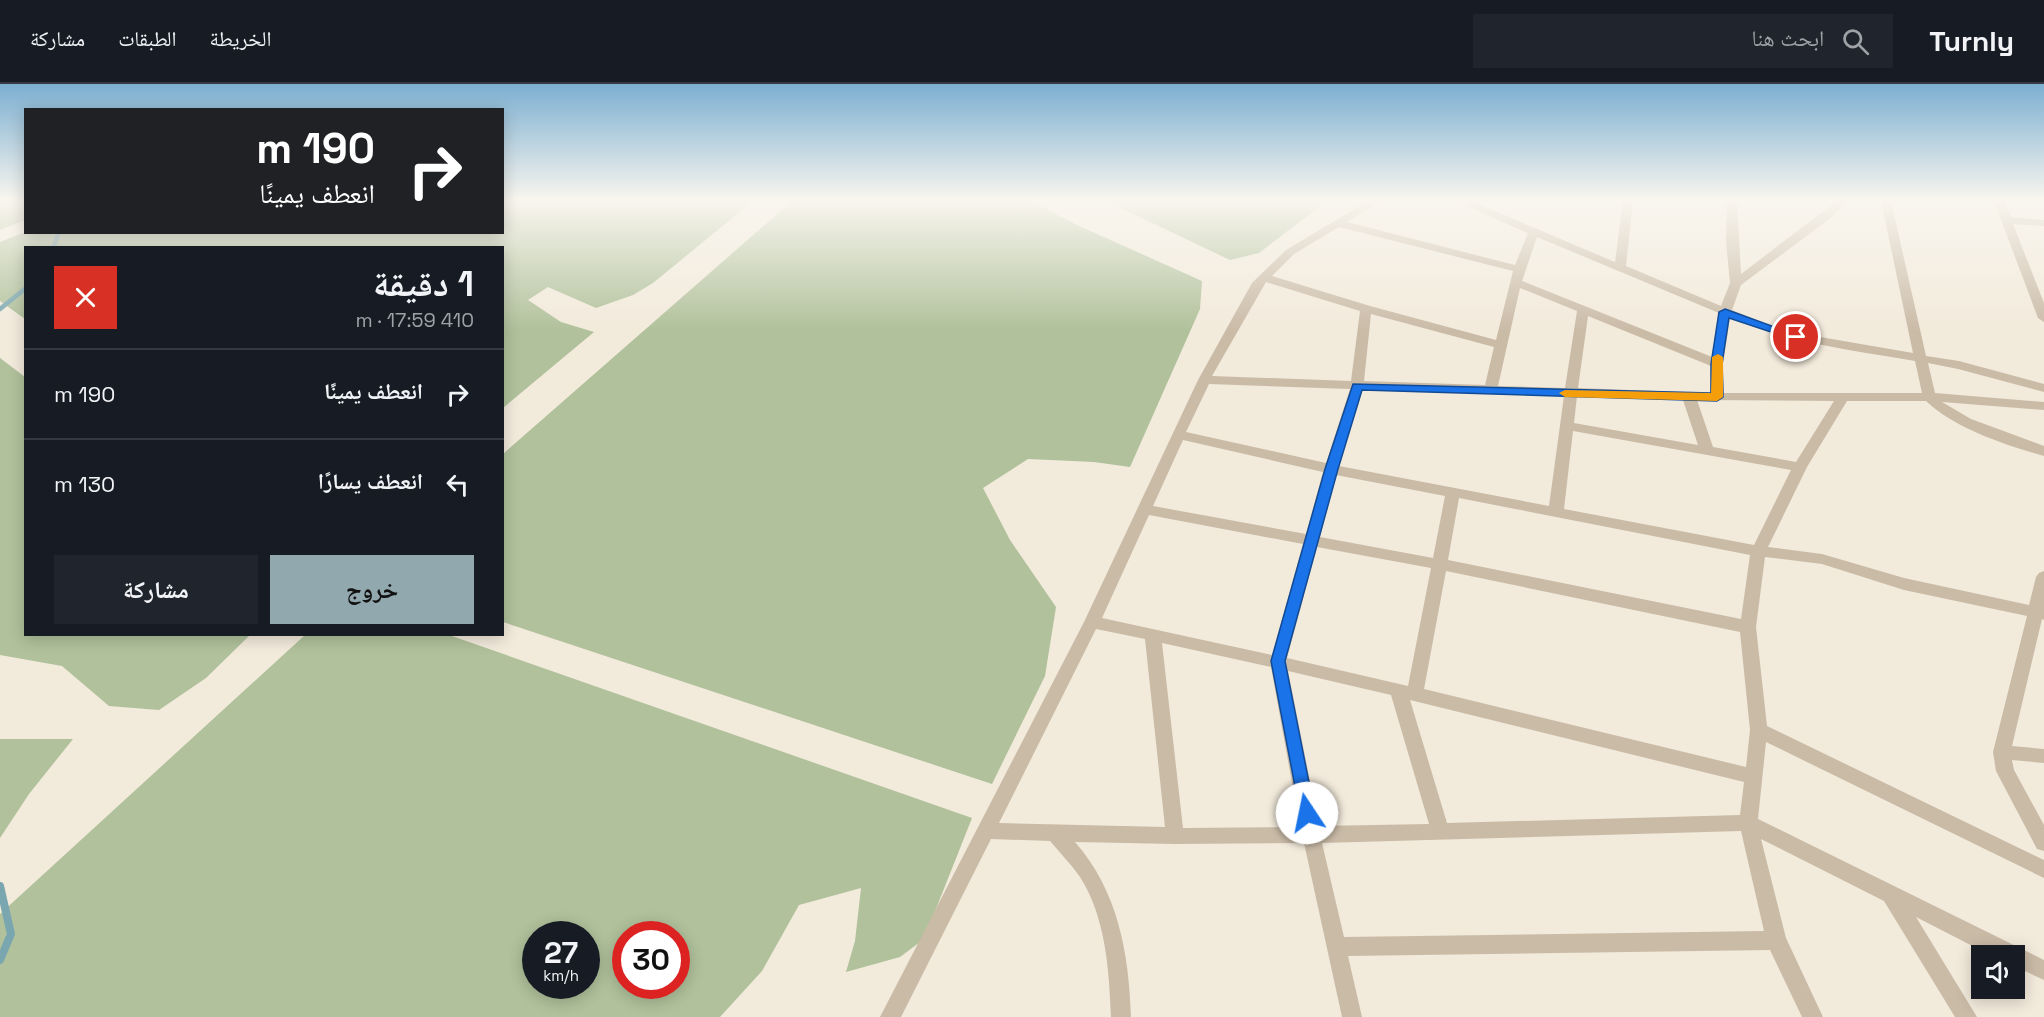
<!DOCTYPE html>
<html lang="ar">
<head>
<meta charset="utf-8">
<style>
	body { margin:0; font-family:"Space Grotesk","Noto Naskh Arabic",sans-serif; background:#20242c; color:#f1f3f6; direction:rtl; height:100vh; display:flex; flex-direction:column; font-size:22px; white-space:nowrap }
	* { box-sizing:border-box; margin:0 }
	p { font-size:20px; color:#9ea1a6 }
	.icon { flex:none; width:33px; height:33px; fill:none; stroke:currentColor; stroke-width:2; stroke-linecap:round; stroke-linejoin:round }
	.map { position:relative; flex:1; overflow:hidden; direction:ltr }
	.side { position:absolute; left:24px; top:162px; width:480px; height:390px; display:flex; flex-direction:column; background:#171b24; border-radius:0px; box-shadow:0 3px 15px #0003; direction:rtl }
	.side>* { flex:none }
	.banner { position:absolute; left:24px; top:24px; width:480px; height:126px; border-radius:0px; box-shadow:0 3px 15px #0003; direction:rtl; background:#202124; color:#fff; overflow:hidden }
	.fabs { position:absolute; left:1971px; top:861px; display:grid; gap:12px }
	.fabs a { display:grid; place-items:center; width:54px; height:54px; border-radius:0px; background:#171b24; box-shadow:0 3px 15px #0003; font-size:30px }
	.speed { position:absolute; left:522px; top:837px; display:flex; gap:12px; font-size:30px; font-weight:700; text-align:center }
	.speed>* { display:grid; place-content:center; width:78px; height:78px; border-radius:50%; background:#171b24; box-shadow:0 3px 15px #0003; line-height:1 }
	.speed small { font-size:15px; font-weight:400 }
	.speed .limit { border:9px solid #d22; background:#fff; color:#111 }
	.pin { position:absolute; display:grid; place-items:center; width:51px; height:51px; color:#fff; margin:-26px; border:3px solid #fff; border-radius:50%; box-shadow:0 2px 6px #0007 }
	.me { position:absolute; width:66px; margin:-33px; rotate:349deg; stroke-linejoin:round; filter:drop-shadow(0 0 4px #0008) }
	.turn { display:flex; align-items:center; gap:21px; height:126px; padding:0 30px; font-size:27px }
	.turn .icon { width:78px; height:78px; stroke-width:2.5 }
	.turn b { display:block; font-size:42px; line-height:51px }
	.round { display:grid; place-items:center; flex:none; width:63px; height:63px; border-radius:0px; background:#20242c }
	.summary { display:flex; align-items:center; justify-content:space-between; height:102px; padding:0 30px }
	h1 { font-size:36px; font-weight:700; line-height:45px }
	.action { display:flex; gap:12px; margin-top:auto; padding:12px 30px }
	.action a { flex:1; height:69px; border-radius:0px; background:#92a8af; color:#111; font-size:24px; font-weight:700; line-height:69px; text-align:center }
	.action a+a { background:#20242c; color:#f1f3f6 }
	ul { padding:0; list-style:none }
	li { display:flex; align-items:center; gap:18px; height:90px; padding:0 30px; border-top:2px solid #363941 }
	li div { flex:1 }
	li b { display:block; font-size:22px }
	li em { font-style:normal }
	header { display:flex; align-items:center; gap:36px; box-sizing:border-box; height:84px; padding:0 30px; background:#171b24; border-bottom:2px solid #363941 }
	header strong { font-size:28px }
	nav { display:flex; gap:33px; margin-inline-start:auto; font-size:21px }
	.search { width:420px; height:54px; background:#20242c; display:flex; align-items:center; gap:15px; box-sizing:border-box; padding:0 21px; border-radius:0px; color:#9ea1a6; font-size:22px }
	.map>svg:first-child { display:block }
	.green { fill:#b0c19b; fill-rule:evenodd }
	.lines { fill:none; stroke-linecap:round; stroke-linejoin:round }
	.stream-far1 { stroke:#7aa7af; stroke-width:4.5 }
	.stream { stroke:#7aa7af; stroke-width:8 }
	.street { fill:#cabba7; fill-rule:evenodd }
	.route { fill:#1a73e8; stroke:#114b97; stroke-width:1.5 }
	.slow { fill:#f59e0b }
</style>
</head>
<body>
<header>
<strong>Turnly</strong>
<div class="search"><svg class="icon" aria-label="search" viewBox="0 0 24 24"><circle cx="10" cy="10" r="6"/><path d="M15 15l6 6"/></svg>ابحث هنا</div>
<nav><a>الخريطة</a><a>الطبقات</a><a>مشاركة</a></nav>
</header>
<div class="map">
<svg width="2044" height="933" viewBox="0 0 2044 933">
	<rect width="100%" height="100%" fill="#f2eadb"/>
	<path class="green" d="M0 117H25V136L0 146Z
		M503 117H753L653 199 633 211 596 224 548 203 528 216 561 238 594 248 503 324 502 164H26L25 235 0 217V158L25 148H502Z
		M792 117H1031L1077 141 1202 197 1200 225 1130 383 1094 378 1028 375 983 404 1010 456 1056 523 1045 592 992 700 503 538V370Z
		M1106 117H1327L1259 169 1230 176Z
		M0 274 25 293 26 550 250 551 206 594 159 626 109 622 62 582 0 571Z
		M305 551H449L972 734 924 855 900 873 846 888 855 857 861 804 799 821 762 887 720 933H0V830ZM536 850H586V902H536ZM626 850H676V902H626Z
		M0 655H73L29 710 0 754Z"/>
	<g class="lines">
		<path class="stream-far1" d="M53 164 59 148
			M0 225 26 204"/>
		<path class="stream" d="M0 802 11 850 0 876"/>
		<path class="street" d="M1368 117H1380L1347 138 1515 181 1528 149 1459 119 1458 117H1471L1615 178 1623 117H1633L1626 182 1721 222 1730 199 1726 157 1727 117H1737L1741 190 1837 117H1848L1828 136 1741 201 1732 226 1774 243 1797 249 1913 269 1881 117H1891L1926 272 1959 277 2044 300V308L1958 285 1928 279 1935 309 2044 318V326L1942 318 1971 335 2044 362V372C2005 361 1956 345 1926 317H1847L1807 383 1768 463 1822 470 1904 494 2029 521 2036 493 2039 489 2044 487V536L2042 535 2012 662 2044 665V679L2012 676 2014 686 2044 741V767L2037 765 1996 687 1993 668 2027 532 1904 506 1822 480 1765 473 1756 543 1767 642 2044 776V794L1766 658 1758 735 2044 876V896L2014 882V872H1992L1916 833 1977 933H1955L1884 817 1761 755 1786 854 1823 933H1802L1770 866 1348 872 1362 933H1342L1304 759 1175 760 1075 758C1118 807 1129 869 1131 933H1111C1109 886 1106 834 1080 793 1071 780 1060 769 1050 757L991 755 901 933H880L1084 538 1198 296 1252 199 1286 166ZM1339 143 1513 187 1496 256 1370 222 1272 192 1294 170ZM1537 153 1719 229 1712 273 1522 197ZM1266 198 1360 227 1351 297 1212 292ZM1520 204 1577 227 1565 304 1498 302ZM1371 230 1494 263 1485 301 1364 297ZM1588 232 1711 282 1710 309 1578 304ZM1730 234C1790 259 1852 266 1915 277L1922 309H1724L1723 280ZM1209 300 1350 305 1326 379 1186 348ZM1363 305 1564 312 1549 422 1339 382ZM1577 312 1683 316 1698 361 1574 339ZM1697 316 1834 317 1796 378 1713 363ZM1573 347 1791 386 1754 461 1564 425ZM1183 356 1323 388 1306 450 1153 422ZM1336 391 1445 412 1433 474 1320 453ZM1459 414 1750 471 1741 535 1448 476ZM1149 431 1303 460 1272 571 1102 534ZM1317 463 1431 484 1408 602 1287 574ZM1446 487 1740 548 1750 646 1746 683 1424 605ZM1096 545 1145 555 1165 743 999 739ZM1162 559 1271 583 1300 743 1183 744ZM1288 587 1391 611 1429 740 1319 742ZM1410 616 1744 698 1740 731 1447 739ZM1741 747 1764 847 1344 853 1322 759Z
			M1994 117H2004L2011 133 2044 136V142L2013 140 2044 219V238L2038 234Z"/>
	</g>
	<linearGradient id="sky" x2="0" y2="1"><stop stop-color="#7cafd1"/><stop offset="0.47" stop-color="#f9f6ef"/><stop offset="1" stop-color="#f9f6ef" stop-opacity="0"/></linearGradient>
	<rect width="2044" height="247" fill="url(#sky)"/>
	<path class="route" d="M1725 225 1802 253 1800 255H1792L1729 234 1722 280 1723 313 1717 317 1362 306 1338 385 1285 577 1315 729 1313 734 1307 736 1301 734 1271 577 1325 385 1353 300 1711 309V280L1719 228Z"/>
	<path class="slow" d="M1718 270 1723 273V313L1717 317 1565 313 1559 309 1565 306 1711 309 1712 273Z"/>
</svg>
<div class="fabs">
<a><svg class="icon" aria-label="sound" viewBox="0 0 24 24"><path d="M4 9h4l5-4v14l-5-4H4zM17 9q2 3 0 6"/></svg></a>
</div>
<div class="speed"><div>27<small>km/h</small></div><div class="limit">30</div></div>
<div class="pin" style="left:1796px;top:253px;background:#d93025"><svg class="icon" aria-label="arrive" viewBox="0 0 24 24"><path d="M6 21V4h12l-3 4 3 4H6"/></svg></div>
<svg class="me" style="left:1307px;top:729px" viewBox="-20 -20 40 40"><circle r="19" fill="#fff"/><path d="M0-13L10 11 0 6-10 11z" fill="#1a73e8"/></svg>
<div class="banner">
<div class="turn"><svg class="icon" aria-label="right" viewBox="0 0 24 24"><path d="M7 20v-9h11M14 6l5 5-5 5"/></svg><div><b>190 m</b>انعطف يمينًا</div></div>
</div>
<section class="side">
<div class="summary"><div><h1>1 دقيقة</h1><p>410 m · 17:59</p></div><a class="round" style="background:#d93025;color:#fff"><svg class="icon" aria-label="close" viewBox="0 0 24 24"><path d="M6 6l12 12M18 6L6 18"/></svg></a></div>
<ul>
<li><svg class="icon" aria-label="right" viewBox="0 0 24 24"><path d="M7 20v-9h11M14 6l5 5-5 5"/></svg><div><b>انعطف يمينًا</b></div><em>190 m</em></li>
<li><svg class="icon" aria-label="left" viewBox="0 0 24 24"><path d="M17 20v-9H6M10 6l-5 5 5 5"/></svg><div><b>انعطف يسارًا</b></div><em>130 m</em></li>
</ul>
<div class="action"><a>خروج</a><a>مشاركة</a></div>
</section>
</div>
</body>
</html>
